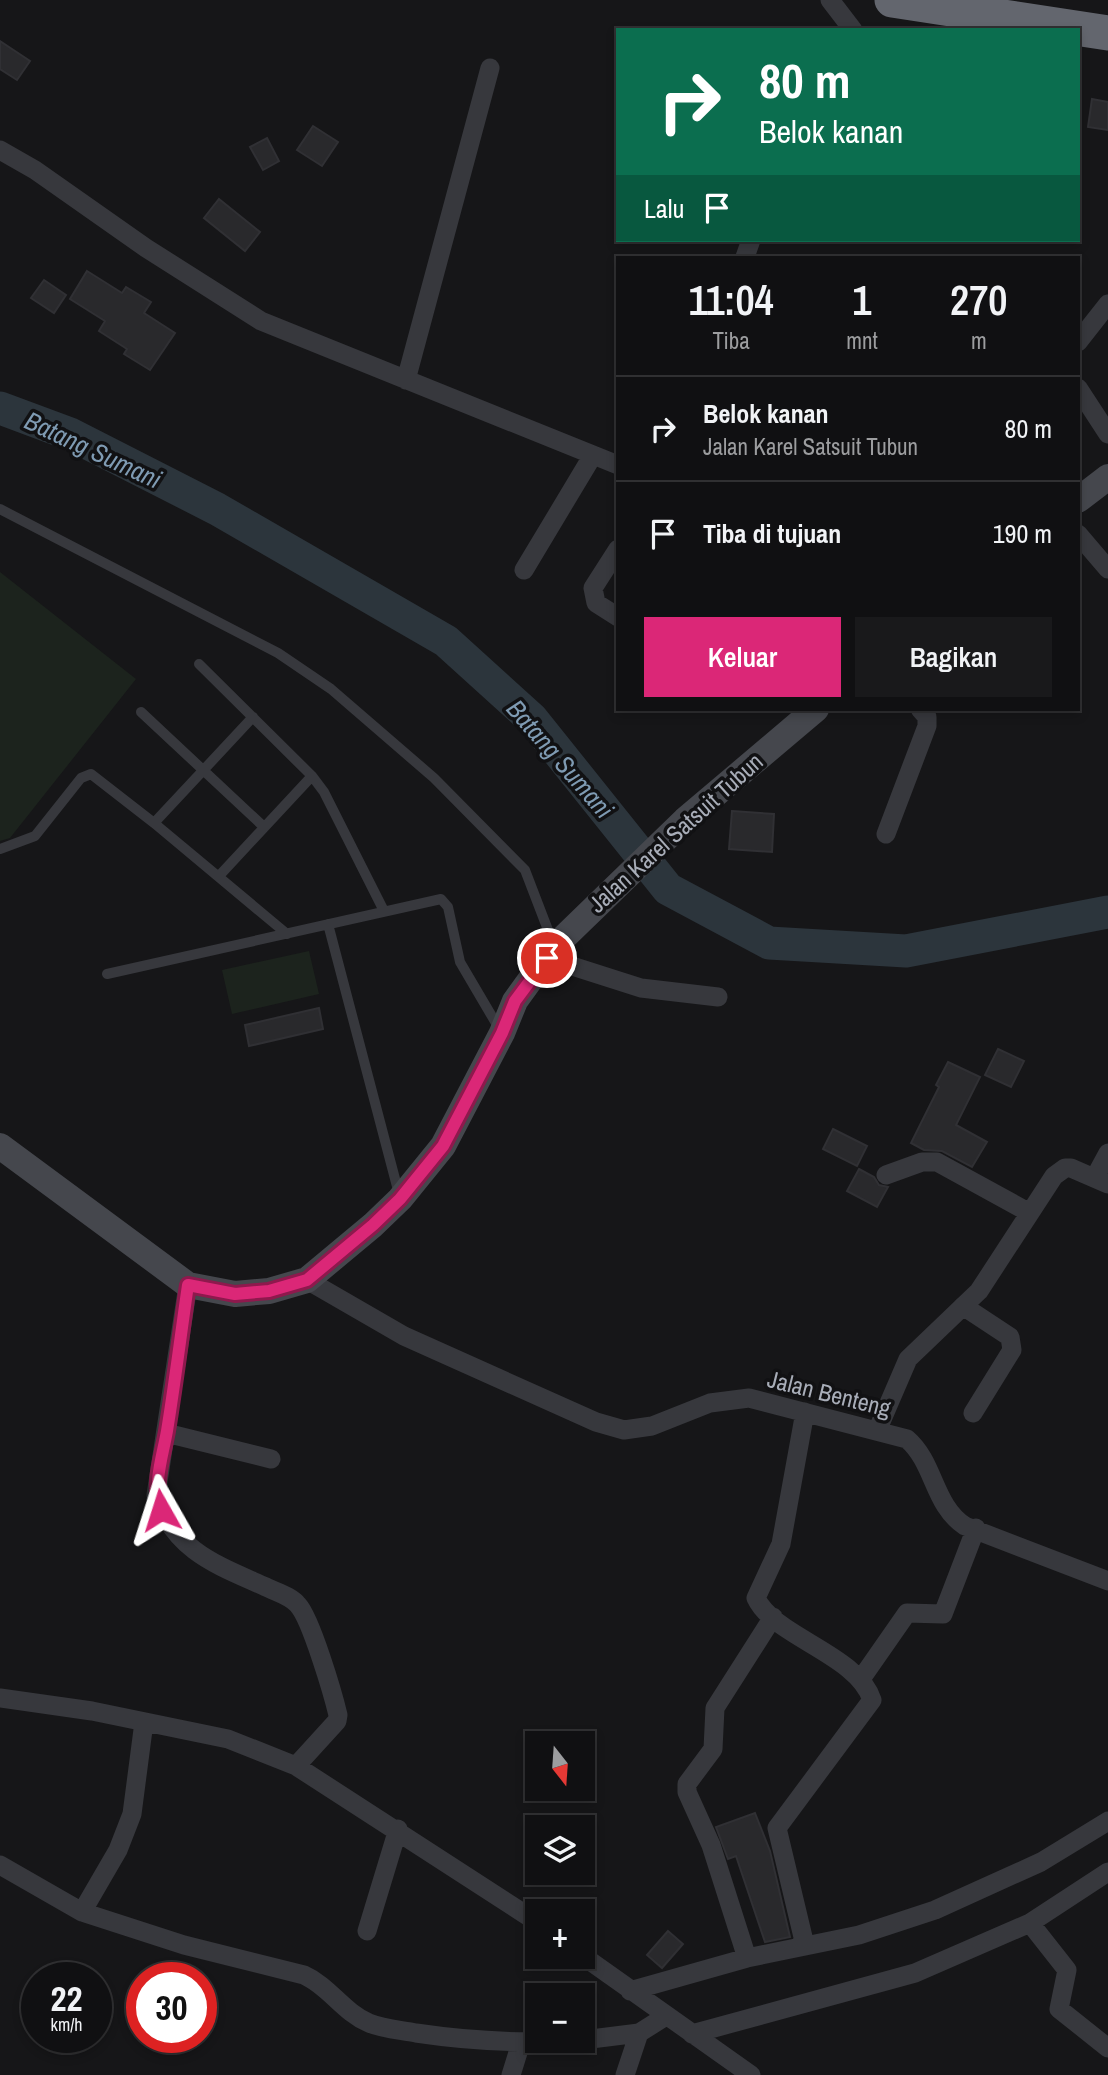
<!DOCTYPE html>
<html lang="id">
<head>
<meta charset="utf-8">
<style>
	body { margin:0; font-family:"Archivo Narrow",sans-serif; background:#19191b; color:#f1f3f6; height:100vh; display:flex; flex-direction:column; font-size:26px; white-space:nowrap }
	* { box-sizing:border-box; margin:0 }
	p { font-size:23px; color:#9c9d9f }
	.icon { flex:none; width:38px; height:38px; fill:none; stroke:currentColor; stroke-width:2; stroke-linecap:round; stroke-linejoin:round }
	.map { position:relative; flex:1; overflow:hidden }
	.panel { position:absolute; left:616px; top:256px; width:464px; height:455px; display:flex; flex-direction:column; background:#101012; border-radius:0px; box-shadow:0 4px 10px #0003,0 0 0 2px #303032 }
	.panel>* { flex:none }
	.top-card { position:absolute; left:616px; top:28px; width:464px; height:214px; border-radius:0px; box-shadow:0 4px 10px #0003,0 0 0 2px #303032; background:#0b6e4f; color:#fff; overflow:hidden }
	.needle { width:46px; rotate:163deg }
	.controls { position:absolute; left:525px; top:1731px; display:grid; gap:14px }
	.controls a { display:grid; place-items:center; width:70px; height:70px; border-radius:0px; background:#101012; box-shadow:0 4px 10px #0003,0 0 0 2px #303032; font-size:35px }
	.speed { position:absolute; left:21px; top:1962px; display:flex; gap:14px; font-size:35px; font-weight:700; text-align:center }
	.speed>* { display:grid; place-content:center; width:91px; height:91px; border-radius:50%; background:#101012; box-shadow:0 4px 10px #0003,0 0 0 2px #303032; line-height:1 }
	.speed small { font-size:18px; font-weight:400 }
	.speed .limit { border:10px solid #d22; background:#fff; color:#111 }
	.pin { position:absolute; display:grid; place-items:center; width:60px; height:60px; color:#fff; margin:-30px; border:4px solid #fff; border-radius:50%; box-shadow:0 2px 7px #0007 }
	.me { position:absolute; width:77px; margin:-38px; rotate:354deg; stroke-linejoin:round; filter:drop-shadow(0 0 5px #0008) }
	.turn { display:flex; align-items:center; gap:24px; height:147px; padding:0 28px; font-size:32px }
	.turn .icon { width:91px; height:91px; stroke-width:2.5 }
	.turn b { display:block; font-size:49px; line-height:60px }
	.then { display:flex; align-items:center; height:66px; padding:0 28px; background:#0003; gap:14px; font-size:26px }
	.eta { display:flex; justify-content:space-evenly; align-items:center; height:119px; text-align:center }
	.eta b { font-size:42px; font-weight:600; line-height:49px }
	.button { display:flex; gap:14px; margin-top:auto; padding:14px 28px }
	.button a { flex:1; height:80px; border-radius:0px; background:#db2777; color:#fff; font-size:28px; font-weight:600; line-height:80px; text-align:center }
	.button a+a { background:#19191b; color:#f1f3f6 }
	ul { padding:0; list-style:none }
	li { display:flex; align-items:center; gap:21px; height:105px; padding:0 28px; border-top:2px solid #303032 }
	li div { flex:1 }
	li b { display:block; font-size:26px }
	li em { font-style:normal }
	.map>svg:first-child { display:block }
	.green { fill:#1c231d }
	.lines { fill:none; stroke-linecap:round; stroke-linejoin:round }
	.river { stroke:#2c353c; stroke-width:33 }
	.building { fill:#29292c; stroke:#303034; stroke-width:2 }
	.lane { stroke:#37383d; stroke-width:10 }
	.street { stroke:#37383d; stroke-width:19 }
	.secondary { stroke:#45474d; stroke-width:26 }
	.highway { stroke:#63666e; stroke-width:35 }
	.route-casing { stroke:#8e194d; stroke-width:18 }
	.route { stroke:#db2777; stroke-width:12 }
	.labels { text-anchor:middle; stroke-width:7; stroke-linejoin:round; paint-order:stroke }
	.street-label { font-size:24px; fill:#a8adb8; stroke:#111113 }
	.water-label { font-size:26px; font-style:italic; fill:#7f9bb3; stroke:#111113 }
</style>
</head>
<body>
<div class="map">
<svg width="1108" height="2075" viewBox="0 0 1108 2075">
	<rect width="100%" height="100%" fill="#161618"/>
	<path class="green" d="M0 572 136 679 10 838 0 841Z
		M309 951 319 994 232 1014 222 970Z"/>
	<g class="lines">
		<path class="river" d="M0 408 70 434 217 509 446 641 532 719 668 889 769 943 906 951 1108 912"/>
	</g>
	<path class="building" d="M0 41 30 61 17 80 0 69Z
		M1092 99 1108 102V130L1088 127Z
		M313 126 338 142 322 166 297 150Z
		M267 138 279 161 263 170 250 147Z
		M219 199 260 232 245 251 204 218Z
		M87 271 122 293 126 287 151 302 144 313 175 333 150 370 124 354 127 349 99 331 105 321 70 299Z
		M44 280 66 295 54 313 31 298Z
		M732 811 774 814 772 852 729 849Z
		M319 1008 323 1029 249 1046 245 1025Z
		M998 1049 1024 1061 1011 1087 985 1075Z
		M948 1062 980 1077 956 1125 987 1142 972 1167 942 1151 924 1150 911 1143 939 1087 936 1085Z
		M833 1129 867 1146 857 1166 823 1149Z
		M859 1169 874 1177 879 1185 888 1187 877 1207 847 1191Z
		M755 1813 770 1851 790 1937 765 1942 736 1856 728 1859 716 1827Z
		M668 1931 683 1944 662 1968 647 1955Z"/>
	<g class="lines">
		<path class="lane" d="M0 509 278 653 331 689 434 778 525 870 553 943
			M199 664 312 776 324 792 384 911
			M141 712 264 827
			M154 823 253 717
			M0 849 35 836 81 778 91 774 154 823 287 934
			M219 876 312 776
			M328 924 399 1194
			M107 974 441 899 448 907 460 962 500 1030"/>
		<path class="street" d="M830 0 853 30
			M0 150 35 170 146 248 261 321 618 465
			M745 257 751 240
			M1078 342 1108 304
			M406 380 490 68
			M1078 388 1108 434
			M1078 534 1108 569
			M618 549 593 588 596 603 618 617
			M524 570 593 455
			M886 834 927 726V717L920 709
			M547 958 641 988 718 997
			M886 1175 922 1162H937L1030 1213
			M1095 1177 1108 1153
			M307 1280 404 1336 596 1422 624 1430 652 1426 710 1403 749 1398 907 1439C935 1463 933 1505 965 1526L1108 1581
			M188 1285 156 1495C174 1551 217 1565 266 1587 276 1592 291 1596 298 1605 311 1619 333 1694 338 1715L337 1721 296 1766
			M963 1306 1010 1337 1012 1350 973 1413
			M877 1431 908 1359 979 1291 1054 1176 1065 1168H1071L1108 1184
			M166 1433 271 1459
			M861 1679 907 1613 943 1614 976 1528
			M0 1698 92 1711 228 1739 296 1766 537 1922
			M0 1865 82 1912 184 1945 304 1975C329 1986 343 2012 369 2023 383 2029 401 2030 416 2033 470 2041 524 2044 578 2040
			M82 1912 118 1850 132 1814 144 1722
			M1030 1923 1067 1970 1059 2009 1108 2048
			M367 1931 398 1829
			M802 1945 803 1937 777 1828 872 1700C857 1654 774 1637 756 1598L781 1544 805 1412
			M583 1956 751 2075
			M747 1958 711 1845 687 1792V1784L713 1749 715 1708 773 1617
			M630 1991 747 1958 859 1935 935 1910 1041 1862 1108 1821
			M692 2034 915 1973 1030 1923 1108 1872
			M583 2040 639 2033 666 2016
			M511 2075 521 2043
			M625 2075 639 2033"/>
		<path class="secondary" d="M1078 500 1108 477
			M0 1146 188 1285 235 1294 269 1291 307 1280 373 1225 400 1199 443 1146 502 1033 515 1001 554 947 685 820 816 709"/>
		<path class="highway" d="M892 0 1108 33"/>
	</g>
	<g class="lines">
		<defs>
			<path id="route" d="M161 1510C153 1482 162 1459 167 1431 175 1382 181 1333 188 1285L235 1294 269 1291 307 1280 373 1225 400 1199 443 1146 502 1033 515 1001 547 958"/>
		</defs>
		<use href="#route" class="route-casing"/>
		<use href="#route" class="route"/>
	</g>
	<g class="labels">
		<g class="street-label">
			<text transform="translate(676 833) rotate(-42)" y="8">Jalan Karel Satsuit Tubun</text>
			<text transform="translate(829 1394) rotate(14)" y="8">Jalan Benteng</text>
		</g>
		<g class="water-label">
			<text transform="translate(93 450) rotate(25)" y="9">Batang Sumani</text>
			<text transform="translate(560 759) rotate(49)" y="9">Batang Sumani</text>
		</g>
	</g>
</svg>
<div class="controls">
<a><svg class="needle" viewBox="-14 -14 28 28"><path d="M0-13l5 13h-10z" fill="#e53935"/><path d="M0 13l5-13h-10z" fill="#9c9d9f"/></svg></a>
<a><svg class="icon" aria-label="layers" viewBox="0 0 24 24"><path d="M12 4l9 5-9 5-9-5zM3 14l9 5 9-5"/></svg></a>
<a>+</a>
<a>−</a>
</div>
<div class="speed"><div>22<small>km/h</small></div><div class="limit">30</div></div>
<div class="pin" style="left:547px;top:958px;background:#d93025"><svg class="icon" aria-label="arrive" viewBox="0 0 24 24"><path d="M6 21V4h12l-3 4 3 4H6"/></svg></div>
<svg class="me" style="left:161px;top:1510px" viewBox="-20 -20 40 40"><path d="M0-17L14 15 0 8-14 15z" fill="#db2777" stroke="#fff" stroke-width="4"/></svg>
<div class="top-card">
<div class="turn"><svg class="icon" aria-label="right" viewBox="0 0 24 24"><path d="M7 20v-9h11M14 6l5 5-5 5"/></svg><div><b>80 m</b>Belok kanan</div></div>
<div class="then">Lalu<svg class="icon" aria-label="arrive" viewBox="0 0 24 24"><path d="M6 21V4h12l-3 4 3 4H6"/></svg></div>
</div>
<section class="panel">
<div class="eta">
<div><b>11:04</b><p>Tiba</p></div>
<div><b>1</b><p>mnt</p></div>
<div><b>270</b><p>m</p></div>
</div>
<ul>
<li><svg class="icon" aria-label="right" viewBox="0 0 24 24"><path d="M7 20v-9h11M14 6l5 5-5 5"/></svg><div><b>Belok kanan</b><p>Jalan Karel Satsuit Tubun</p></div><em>80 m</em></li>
<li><svg class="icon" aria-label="arrive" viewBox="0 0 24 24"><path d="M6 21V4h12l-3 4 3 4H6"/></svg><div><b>Tiba di tujuan</b></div><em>190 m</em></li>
</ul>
<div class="button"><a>Keluar</a><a>Bagikan</a></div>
</section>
</div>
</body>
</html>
